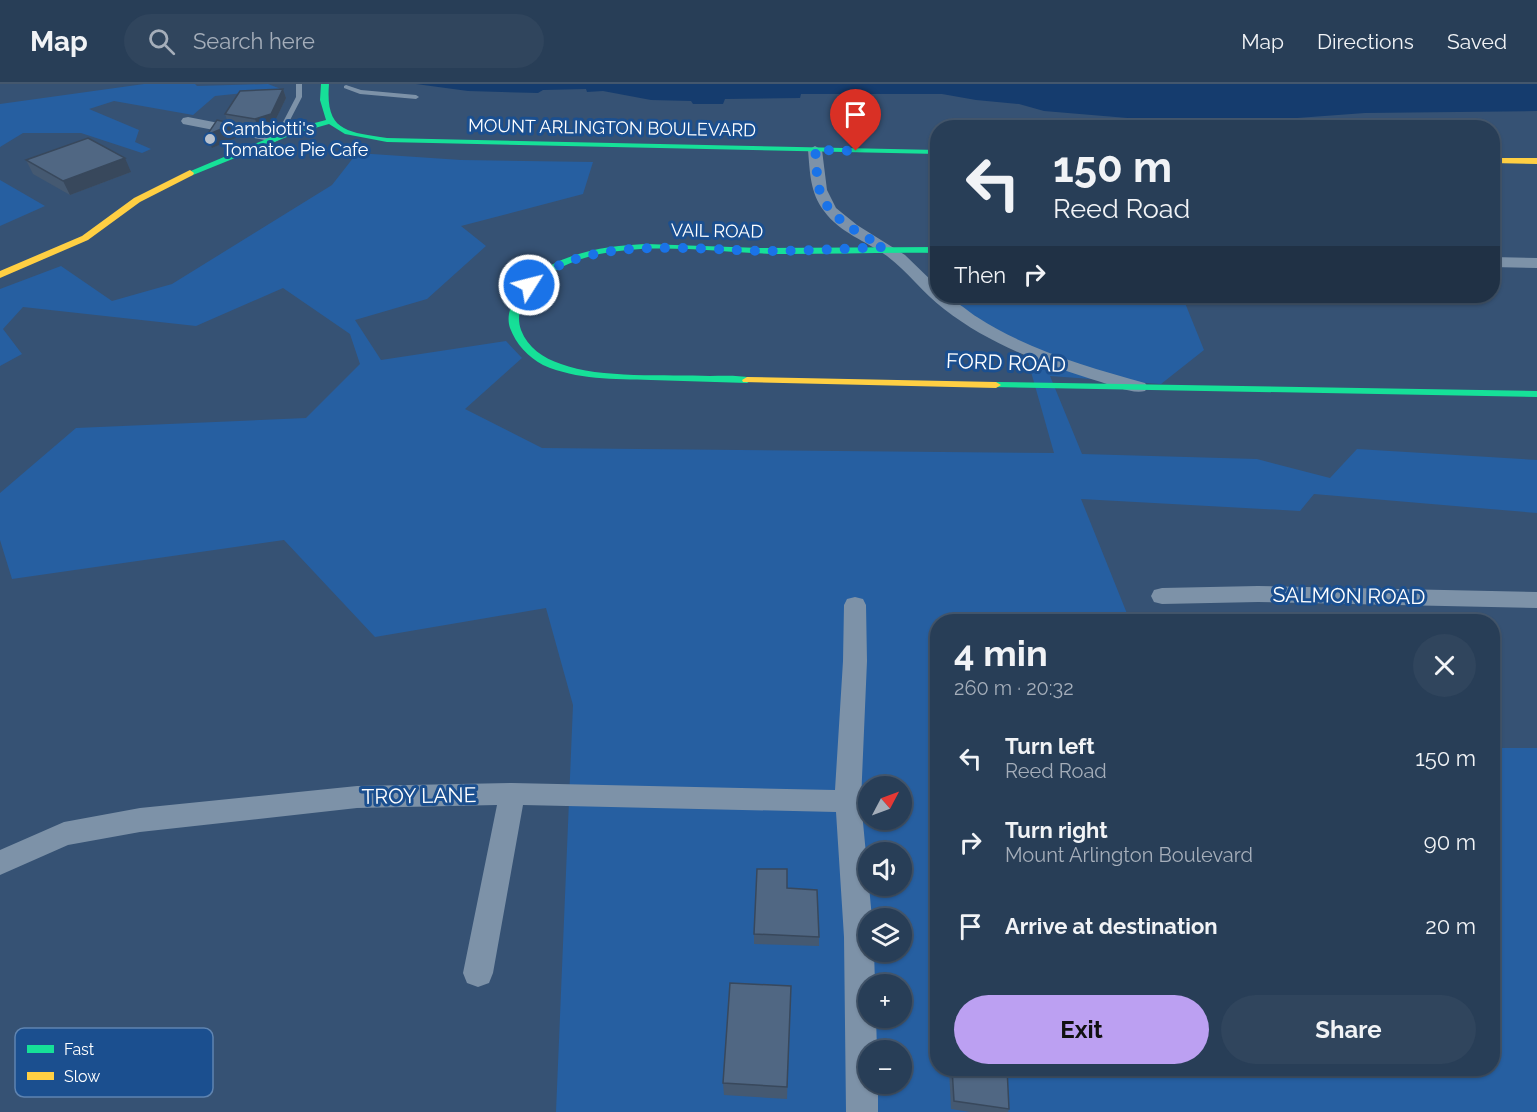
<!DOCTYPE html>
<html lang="en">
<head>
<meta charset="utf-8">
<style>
	body { margin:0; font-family:Raleway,sans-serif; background:#30455d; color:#f1f3f6; height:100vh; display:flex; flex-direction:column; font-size:22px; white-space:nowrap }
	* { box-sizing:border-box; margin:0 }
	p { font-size:20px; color:#a5aeba }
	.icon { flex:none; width:33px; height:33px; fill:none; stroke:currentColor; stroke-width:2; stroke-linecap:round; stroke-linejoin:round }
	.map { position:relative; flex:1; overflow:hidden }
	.sheet { position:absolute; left:930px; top:530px; width:570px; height:462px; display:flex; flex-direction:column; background:#283e57; border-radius:24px; box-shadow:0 2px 4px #0004,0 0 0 2px #44576d }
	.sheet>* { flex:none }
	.top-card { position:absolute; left:930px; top:36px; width:570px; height:183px; border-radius:24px; box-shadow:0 2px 4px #0004,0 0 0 2px #44576d; background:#283e57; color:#f1f3f6; overflow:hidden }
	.needle { width:39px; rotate:49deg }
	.tools { position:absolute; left:858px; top:692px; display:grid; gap:12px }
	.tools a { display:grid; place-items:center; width:54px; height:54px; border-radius:50%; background:#283e57; box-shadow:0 2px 4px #0004,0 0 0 2px #44576d; font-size:30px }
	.pin { position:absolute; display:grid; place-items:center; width:51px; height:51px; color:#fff; margin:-62px -26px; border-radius:50% 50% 50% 0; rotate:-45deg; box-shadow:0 0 6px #0007 }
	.pin .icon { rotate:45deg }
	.me { position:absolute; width:66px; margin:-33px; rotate:54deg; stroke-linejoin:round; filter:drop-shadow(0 0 4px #0008) }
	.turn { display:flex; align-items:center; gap:21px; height:126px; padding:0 24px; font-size:27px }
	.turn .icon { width:78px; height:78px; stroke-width:2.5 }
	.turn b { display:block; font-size:42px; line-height:51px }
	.then { display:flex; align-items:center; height:57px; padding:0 24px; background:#0003; gap:12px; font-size:22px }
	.round { display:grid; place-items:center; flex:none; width:63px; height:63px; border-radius:32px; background:#30455d }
	.overview { display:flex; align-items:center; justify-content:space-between; height:102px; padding:0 24px }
	h1 { font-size:36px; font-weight:700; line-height:45px }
	.primary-button { display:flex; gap:12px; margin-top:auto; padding:12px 24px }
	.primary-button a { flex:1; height:69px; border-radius:36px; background:#bca0f2; color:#111; font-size:24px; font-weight:700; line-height:69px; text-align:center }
	.primary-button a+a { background:#30455d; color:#f1f3f6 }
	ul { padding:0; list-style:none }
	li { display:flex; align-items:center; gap:18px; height:84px; padding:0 24px }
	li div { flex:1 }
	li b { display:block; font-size:22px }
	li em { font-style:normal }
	header { display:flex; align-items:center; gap:36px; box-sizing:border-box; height:84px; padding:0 30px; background:#283e57; border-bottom:2px solid #44576d }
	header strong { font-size:28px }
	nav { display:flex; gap:33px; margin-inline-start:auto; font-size:21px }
	.search { width:420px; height:54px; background:#30455d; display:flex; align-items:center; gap:15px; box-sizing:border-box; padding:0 21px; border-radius:33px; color:#a5aeba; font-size:22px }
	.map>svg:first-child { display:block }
	.green { fill:#265fa1; fill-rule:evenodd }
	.water { fill:#153c6e }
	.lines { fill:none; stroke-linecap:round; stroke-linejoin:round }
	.lane { fill:#7d92a8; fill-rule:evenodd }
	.street { fill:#7d92a8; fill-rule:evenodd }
	.fast { fill:#16e098; fill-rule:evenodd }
	.slow { fill:#ffcf43; fill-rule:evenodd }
	.wall { fill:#455971 }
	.shaded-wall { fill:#38485c }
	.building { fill:#506783; stroke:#38485c; stroke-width:1.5 }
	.route { stroke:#1a73e8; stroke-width:10; stroke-dasharray:0 18 }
	.poi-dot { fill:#b9c2ce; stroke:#1b4f8f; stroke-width:2 }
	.labels { text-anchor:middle; stroke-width:6; stroke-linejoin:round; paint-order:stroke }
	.far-street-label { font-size:18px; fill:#fff; stroke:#1b4f8f }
	.far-poi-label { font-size:18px; fill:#fff; stroke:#1b4f8f; text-anchor:start }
	.street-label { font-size:21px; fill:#fff; stroke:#1b4f8f }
	.key { fill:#1b4f8f; stroke:#5f84b1; stroke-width:1.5 }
	.key-label { font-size:16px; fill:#fff }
</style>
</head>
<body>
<header>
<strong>Map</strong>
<div class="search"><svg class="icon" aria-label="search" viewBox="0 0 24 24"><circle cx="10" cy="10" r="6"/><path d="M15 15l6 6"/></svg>Search here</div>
<nav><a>Map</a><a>Directions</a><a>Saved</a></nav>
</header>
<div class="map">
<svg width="1537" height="1028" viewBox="0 0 1537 1028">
	<rect width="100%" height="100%" fill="#365274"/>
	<path class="green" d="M144 0H195L197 2 268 0 281 5 215 12 193 31 114 17 89 25 139 46 135 58 151 65 142 69 81 49H23L0 63V20Z
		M357 69 461 76 593 78 583 110 461 142 486 162 427 215 355 236 381 276 506 257 522 274 465 325 542 364 1054 369 1024 263 938 213 1183 214 1204 266 1161 300 1050 292 1082 370 1257 375 1330 394 1357 365 1537 376V429L1314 410 1300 427 1081 415 1130 537H938V984H1492L1493 664H1537V1028H556L573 621 546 524 375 553 284 456 12 495 0 456V409L76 344 306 334 360 280 350 250 283 204 196 242 23 223 3 245 22 270 0 282V205L61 182 112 217 172 200 332 101ZM868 702H902V735H868ZM868 768H902V801H868ZM868 834H902V867H868ZM868 900H902V933H868ZM868 966H902V999H868Z
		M0 96 45 122 0 142Z"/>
	<path class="water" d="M416 0H1537V27L1365 29 1244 38H1175L1044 27 1019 20 976 16 942 10H801L800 14 725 15 723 20H693L691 17 651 16 603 7 587 8 586 5 543 6 538 9 468 7Z"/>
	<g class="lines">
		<path class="lane" d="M296 0H302V13L289 38 284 39 283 38 296 13Z
			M346 1 361 6 416 11 419 13 416 15 360 10 344 4V2Z"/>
		<path class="street" d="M188 33 275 50 282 54 275 58 183 40 181 37 183 34Z
			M815 62 822 66 827 106 836 124 857 141 905 171 938 203V212C953 212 964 225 977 233 1028 266 1088 283 1145 299L1148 303 1145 307C1132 310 1114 302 1101 298 1046 281 990 261 944 225 923 209 908 188 887 172 866 157 840 149 824 127 810 109 810 88 808 66Z
			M1492 173 1537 174V184L1492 183Z
			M1258 502 1537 508V524L1258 518 1162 520 1154 518 1151 512 1154 506 1162 504Z
			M855 513 863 515 866 521 867 577 861 717 872 834H868V867H874L875 900H868V933H876L877 966H868V999H878V1028H846L844 853 836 728 523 721 493 889 489 899 478 903 467 899 463 889 497 721 357 724 140 748 68 761 0 791V766L64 738 140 724 357 702 512 699 835 706 843 577 844 521 847 515Z"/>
		<path class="fast" d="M321 0H329C325 48 347 48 387 54L938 66V70L387 58 345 50 329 40 294 50 193 91 186 89 288 46 326 36 320 16Z
			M646 160 760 164 938 163V169C886 168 834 170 783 170 708 170 585 143 530 208 521 219 516 232 521 246 528 264 543 274 561 280 600 295 667 290 710 292 723 292 738 291 751 294L752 296 747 299C715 298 683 297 651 296 614 295 577 296 543 281 528 273 516 260 510 244 506 231 511 221 518 210 546 170 602 162 646 160Z
			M996 298 1537 307V313L992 303 991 301Z"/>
		<path class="slow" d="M1492 74H1537V80L1492 79Z
			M190 86 194 89 193 91 140 118 88 156 0 194V187L82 152 134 114Z
			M747 293 996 298 1001 301 996 304 743 298 742 296Z"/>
	</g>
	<path class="wall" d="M283 5 286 14 274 39 258 44 233 40 238 53 212 64 228 39 225 30Z
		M26 76 131 88 70 111 33 90Z
		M787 804 819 853V862L754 860V850Z
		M791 902 787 1015 724 1011 723 999Z
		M949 984H1007L1009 1025 1008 1028H970L951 1025Z"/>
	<path class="shaded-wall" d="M283 5 286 14 274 39 258 44 255 35Z
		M233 40 238 53 212 64 207 51Z
		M125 74 131 88 70 111 63 97Z"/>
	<path class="building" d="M283 5 271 30 255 35 225 30 240 7Z
		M217 36 233 40 207 51Z
		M88 54 125 74 63 97 26 76Z
		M757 785H787V804L817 806 819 853 754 850Z
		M730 899 791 902 787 1003 723 999Z
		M952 984H1007L1009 1025 954 1017Z"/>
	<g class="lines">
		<path class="route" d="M529 201C584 150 694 166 764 167 803 167 843 165 883 163 859 148 826 134 819 104 816 92 817 78 815 66L856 67"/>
	</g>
	<circle class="poi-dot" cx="210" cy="55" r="6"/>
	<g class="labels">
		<g class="far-street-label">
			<text transform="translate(612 44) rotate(1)" y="6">MOUNT ARLINGTON BOULEVARD</text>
			<text transform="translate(717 147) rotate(1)" y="6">VAIL ROAD</text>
		</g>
		<g class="far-poi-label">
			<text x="222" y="51">Cambiotti's<tspan x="222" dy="21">Tomatoe Pie Cafe</tspan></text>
		</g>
		<g class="street-label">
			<text transform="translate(1006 279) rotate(2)" y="7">FORD ROAD</text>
			<text transform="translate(1349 512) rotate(1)" y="7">SALMON ROAD</text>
			<text transform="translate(419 712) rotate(-1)" y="7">TROY LANE</text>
		</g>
	</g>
	<rect x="15" y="944" width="198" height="69" rx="9" class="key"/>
	<rect x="27" y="961" width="27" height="8" fill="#16e098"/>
	<rect x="27" y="988" width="27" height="8" fill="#ffcf43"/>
	<g class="key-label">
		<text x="64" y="971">Fast</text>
		<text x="64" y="998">Slow</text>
	</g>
</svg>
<div class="tools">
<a><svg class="needle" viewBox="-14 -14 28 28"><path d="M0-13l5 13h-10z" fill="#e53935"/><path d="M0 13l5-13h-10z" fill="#a5aeba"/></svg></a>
<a><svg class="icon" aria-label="sound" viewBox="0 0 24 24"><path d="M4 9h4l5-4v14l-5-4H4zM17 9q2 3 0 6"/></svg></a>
<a><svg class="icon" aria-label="layers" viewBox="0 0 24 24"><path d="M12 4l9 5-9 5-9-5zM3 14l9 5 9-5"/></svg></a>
<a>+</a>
<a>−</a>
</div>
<div class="pin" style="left:856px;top:67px;background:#d93025"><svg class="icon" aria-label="arrive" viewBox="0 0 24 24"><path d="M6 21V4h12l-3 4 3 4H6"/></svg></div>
<svg class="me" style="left:529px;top:201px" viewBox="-20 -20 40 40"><circle r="17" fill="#1a73e8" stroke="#fff" stroke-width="3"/><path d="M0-11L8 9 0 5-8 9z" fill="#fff"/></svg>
<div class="top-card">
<div class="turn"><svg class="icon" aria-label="left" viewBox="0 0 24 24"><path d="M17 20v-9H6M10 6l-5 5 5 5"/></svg><div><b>150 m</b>Reed Road</div></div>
<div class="then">Then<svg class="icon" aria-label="right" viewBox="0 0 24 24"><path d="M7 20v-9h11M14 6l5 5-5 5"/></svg></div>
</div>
<section class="sheet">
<div class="overview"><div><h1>4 min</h1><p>260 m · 20:32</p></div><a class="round"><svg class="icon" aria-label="close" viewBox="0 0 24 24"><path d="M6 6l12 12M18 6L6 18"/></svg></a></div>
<ul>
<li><svg class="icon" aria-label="left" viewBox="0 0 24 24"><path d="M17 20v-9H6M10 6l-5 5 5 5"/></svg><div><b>Turn left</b><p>Reed Road</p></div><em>150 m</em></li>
<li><svg class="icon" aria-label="right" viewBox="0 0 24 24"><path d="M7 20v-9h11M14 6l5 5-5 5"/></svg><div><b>Turn right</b><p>Mount Arlington Boulevard</p></div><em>90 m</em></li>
<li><svg class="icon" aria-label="arrive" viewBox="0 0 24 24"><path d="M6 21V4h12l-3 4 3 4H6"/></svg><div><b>Arrive at destination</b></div><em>20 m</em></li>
</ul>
<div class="primary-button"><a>Exit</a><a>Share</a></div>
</section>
</div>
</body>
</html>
